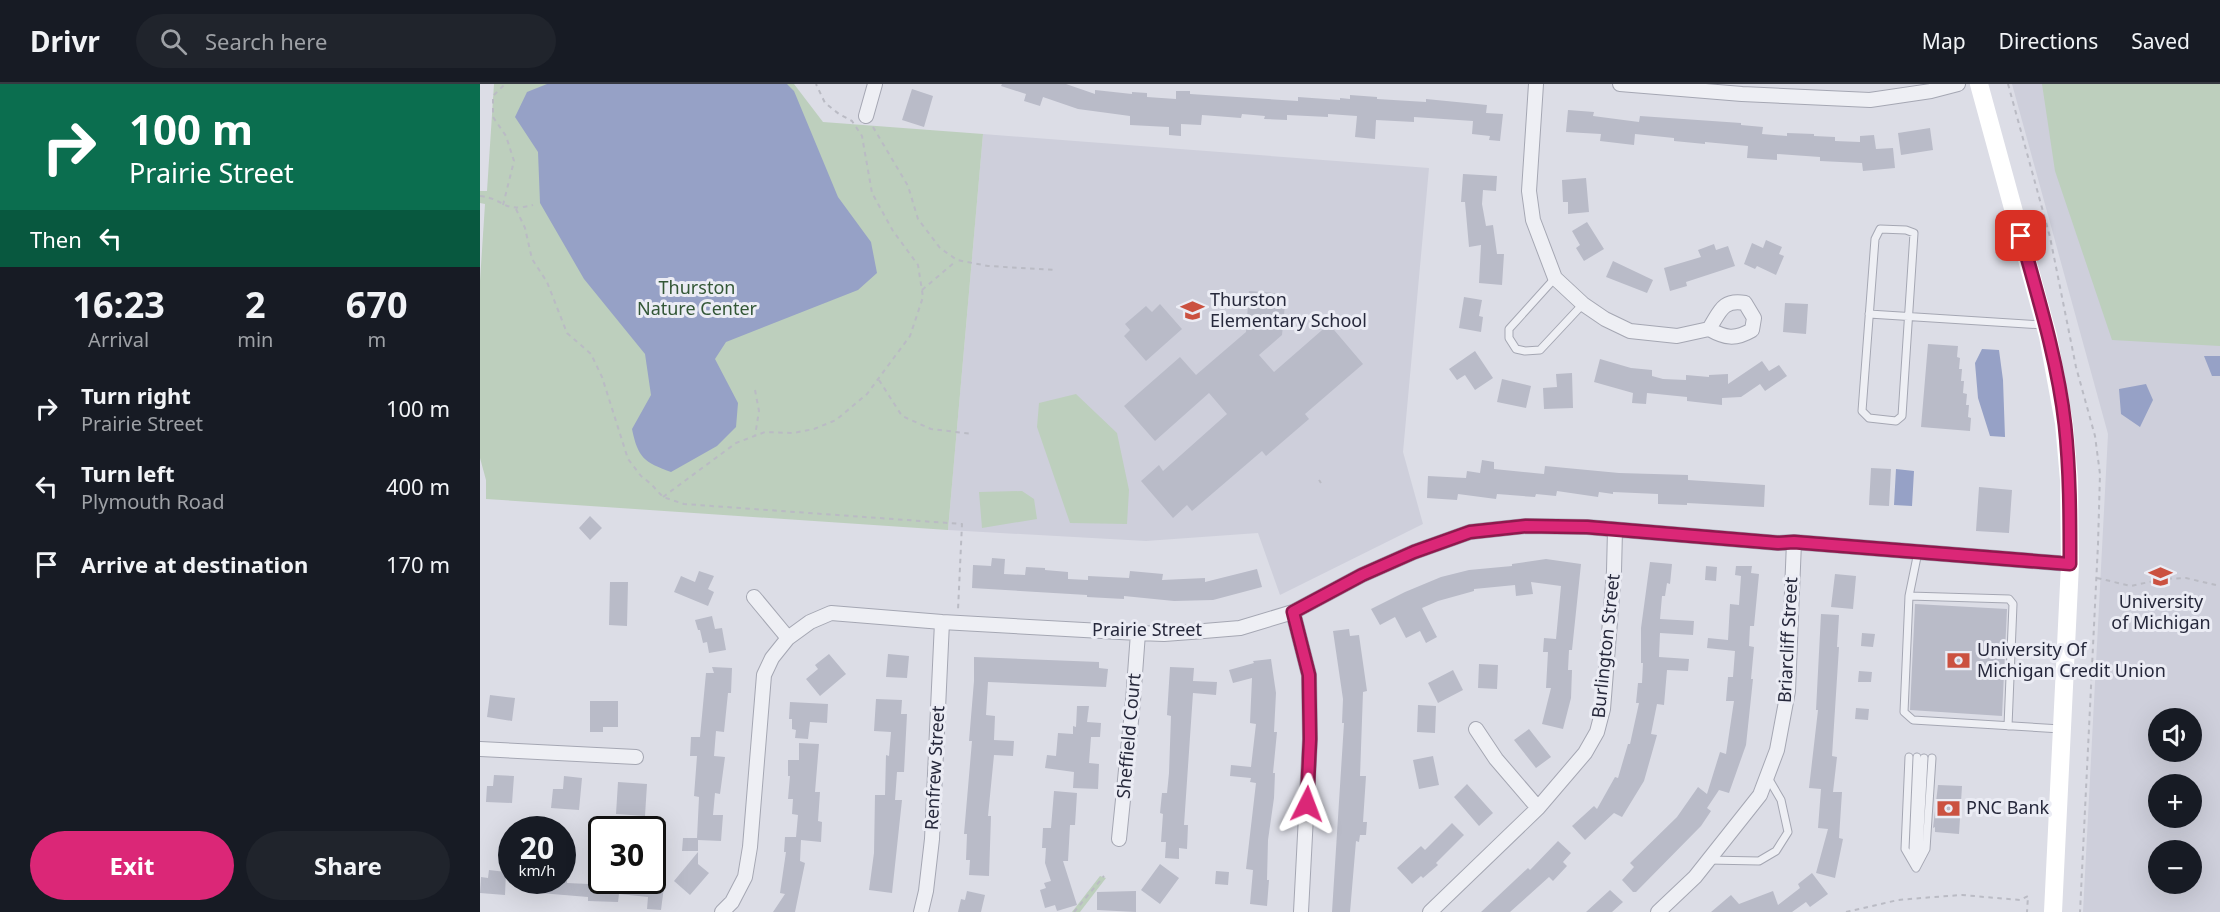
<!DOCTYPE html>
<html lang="en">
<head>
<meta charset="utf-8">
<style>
	body { margin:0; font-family:"Noto Sans",sans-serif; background:#20242c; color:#f1f3f6; height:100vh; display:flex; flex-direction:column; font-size:22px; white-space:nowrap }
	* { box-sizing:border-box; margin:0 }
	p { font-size:20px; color:#9ea1a6 }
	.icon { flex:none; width:33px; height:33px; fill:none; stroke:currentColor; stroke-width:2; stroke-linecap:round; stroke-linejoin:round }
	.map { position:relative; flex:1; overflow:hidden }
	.side { display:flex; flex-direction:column; background:#171b24; width:480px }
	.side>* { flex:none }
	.guide { background:#0b6e4f; color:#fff; overflow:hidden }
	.tools { position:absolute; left:1668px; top:624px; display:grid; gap:12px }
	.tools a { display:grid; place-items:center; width:54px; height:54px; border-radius:50%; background:#171b24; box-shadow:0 6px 24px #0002; font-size:30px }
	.speed { position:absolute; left:18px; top:732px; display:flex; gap:12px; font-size:30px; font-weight:700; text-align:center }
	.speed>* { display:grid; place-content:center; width:78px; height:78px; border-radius:50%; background:#171b24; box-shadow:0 6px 24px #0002; line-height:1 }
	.speed small { font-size:15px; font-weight:400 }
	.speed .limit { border:3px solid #111; border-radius:9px; background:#fff; color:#111 }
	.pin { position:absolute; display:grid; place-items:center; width:51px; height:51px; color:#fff; margin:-26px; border-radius:12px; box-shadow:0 3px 9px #0006 }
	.me { position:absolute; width:66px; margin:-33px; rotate:3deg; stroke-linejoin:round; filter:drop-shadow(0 0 4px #0008) }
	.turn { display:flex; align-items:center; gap:21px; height:126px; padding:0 30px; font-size:27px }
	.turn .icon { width:78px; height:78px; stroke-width:2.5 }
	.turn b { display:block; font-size:42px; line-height:51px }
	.then { display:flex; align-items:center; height:57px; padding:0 30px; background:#0003; gap:12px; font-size:22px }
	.eta { display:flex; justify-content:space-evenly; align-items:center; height:102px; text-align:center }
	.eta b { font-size:36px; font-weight:700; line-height:42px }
	.button { display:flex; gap:12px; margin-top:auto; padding:12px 30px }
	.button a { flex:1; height:69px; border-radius:36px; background:#db2777; color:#fff; font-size:24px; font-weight:700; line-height:69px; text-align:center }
	.button a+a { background:#20242c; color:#f1f3f6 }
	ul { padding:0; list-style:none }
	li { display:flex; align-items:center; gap:18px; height:78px; padding:0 30px }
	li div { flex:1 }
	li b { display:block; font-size:22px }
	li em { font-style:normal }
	header { display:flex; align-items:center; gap:36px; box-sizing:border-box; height:84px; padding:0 30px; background:#171b24; border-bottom:2px solid #363941 }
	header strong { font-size:28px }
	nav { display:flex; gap:33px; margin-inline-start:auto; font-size:21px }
	.search { width:420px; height:54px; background:#20242c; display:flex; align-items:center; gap:15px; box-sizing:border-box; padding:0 21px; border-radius:33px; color:#9ea1a6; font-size:22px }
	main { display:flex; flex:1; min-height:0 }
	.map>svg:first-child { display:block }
	.built { fill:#cecfdb; fill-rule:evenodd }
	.green { fill:#bdcfbd }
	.water { fill:#96a1c6 }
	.building { fill:#b9bbc8 }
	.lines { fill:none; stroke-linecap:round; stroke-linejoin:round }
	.service-casing { stroke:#a5a7b3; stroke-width:9 }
	.minor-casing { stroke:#a5a7b3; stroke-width:16 }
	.path { stroke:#babbc4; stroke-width:2; stroke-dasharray:4.5 4.5; stroke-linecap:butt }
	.service { stroke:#eeeff4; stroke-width:7 }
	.minor { stroke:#eeeff4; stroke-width:14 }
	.secondary { stroke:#fff; stroke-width:18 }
	.route-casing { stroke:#8e194d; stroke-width:15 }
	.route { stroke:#db2777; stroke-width:10 }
	.labels { text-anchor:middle; stroke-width:6; stroke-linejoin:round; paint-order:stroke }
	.park-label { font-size:18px; fill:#335736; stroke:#ebecf4 }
	.poi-label { font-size:18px; fill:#26283b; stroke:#ebecf4; text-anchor:start }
	.street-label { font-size:18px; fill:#26283b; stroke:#ebecf4 }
</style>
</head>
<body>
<header>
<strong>Drivr</strong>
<div class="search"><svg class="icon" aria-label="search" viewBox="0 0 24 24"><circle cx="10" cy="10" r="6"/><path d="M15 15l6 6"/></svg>Search here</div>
<nav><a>Map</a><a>Directions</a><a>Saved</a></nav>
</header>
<main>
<section class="side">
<div class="guide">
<div class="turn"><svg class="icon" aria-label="right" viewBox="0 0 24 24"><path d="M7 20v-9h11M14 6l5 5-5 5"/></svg><div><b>100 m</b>Prairie Street</div></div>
<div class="then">Then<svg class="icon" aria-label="left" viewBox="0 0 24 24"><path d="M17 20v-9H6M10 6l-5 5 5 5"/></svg></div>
</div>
<div class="eta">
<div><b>16:23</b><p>Arrival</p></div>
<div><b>2</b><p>min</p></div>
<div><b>670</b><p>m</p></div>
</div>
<ul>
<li><svg class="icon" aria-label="right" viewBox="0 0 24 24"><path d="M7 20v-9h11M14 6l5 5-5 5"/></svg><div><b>Turn right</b><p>Prairie Street</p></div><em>100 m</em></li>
<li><svg class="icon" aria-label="left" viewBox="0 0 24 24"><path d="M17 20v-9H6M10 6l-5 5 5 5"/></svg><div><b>Turn left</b><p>Plymouth Road</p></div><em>400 m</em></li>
<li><svg class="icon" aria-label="arrive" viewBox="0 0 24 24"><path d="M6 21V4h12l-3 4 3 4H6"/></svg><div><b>Arrive at destination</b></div><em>170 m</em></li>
</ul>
<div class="button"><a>Exit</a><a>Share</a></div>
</section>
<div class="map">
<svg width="1740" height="828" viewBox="0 0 1740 828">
	<rect width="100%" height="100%" fill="#dcdde6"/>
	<path class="built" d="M1532 0H1740V828H1603L1628 350ZM1678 634H1712V668H1678ZM1678 700H1712V734H1678ZM1678 766H1712V800H1678Z
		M503 50 949 84 923 368 943 440 800 511 778 449 666 457 468 446Z"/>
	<path class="green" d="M14 0H314L343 38 503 50 468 446 6 415V396L0 374V197L5 120 0 119V107H7Z
		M1562 0H1740V262L1632 256 1575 87Z
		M596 310 637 349 649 406 647 440 590 439 557 343 559 319Z
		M542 407 554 415 557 435 502 444 499 408Z
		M620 792 626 794 600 828H592Z"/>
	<path class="water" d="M67 0H307L314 7 358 113 391 158 397 189 378 206 246 258 235 275 258 319 256 343 237 362 191 388C164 378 158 374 152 345L171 311 165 270 104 195 60 119 58 68 35 33 47 8Z
		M1502 265 1519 266 1523 296 1525 353 1510 352 1498 314 1495 279Z
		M1724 272H1740V292H1732Z
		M1666 300 1673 316 1660 343 1641 330 1639 305Z
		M1416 385 1434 387 1432 422 1414 421Z"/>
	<path class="building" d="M522 0H586L615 10V6L652 10V8L667 9V13L696 15V7H710V10L818 17V13L860 16V14L870 15V11L897 13V15L946 18V15L1007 21 1006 29 1023 30 1020 57 1009 56 1010 52 992 50 993 37 934 33V38L896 36 895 55 875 53 877 32 848 30V33L807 31V36L784 35 785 32 762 30 761 34 722 31 721 41 701 40V52L689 51V43L650 41V32L598 25 563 13 560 22 544 17 546 10 521 2Z
		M432 5 453 12 444 43 422 36Z
		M1088 26 1114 28 1113 32 1159 38 1160 32 1261 39V41L1283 43 1282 50 1307 52V49L1334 50V52L1355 53V57L1380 58V52L1394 51 1396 65 1413 64 1415 84 1383 87 1382 79 1340 77V73L1297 70V76L1267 74 1268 62 1225 58V60L1194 57V54L1155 50 1154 61 1120 57 1121 50 1086 48Z
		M1450 44 1453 66 1421 71 1418 49Z
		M983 90 1017 92 1016 107 1003 106 1002 120 1006 142 1013 141 1017 170H1024L1022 201 999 199 1001 161 989 163 985 118H981Z
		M1106 94 1109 128 1088 130V118H1083L1082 96Z
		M1107 138 1124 165 1104 177 1096 164 1100 161 1092 147Z
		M1286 156 1302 163 1299 170 1304 172 1296 191 1277 182 1275 185 1264 180 1272 159 1283 164Z
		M1234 160 1236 166 1248 162 1255 182 1206 198 1207 202 1190 207 1184 184 1221 173 1218 166Z
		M1133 177 1173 196 1167 209 1126 193Z
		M769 207 806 210 802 251 779 271 794 288 849 240 883 280 825 330 829 335 786 372 782 367 712 427 707 421 693 434 661 397 679 381 683 387 747 330 729 309 675 357 644 322 700 273 716 291 766 248Z
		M984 213 1002 216 999 232 1003 233 1001 248 979 244Z
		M1305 219 1328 220 1326 250 1303 248Z
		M680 220 702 245 666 277 644 252 650 246 645 240 666 222 672 228Z
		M1448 260 1478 262 1477 273 1480 274 1479 285H1482L1481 297H1484L1483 309 1487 310 1486 321H1489L1488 333 1491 334 1490 347 1441 343Z
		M995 267 1013 294 995 306 985 291 977 296 969 285Z
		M1120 275 1151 284 1172 286V292L1183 295 1206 296V291L1229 293V291L1248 290V300L1282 277 1289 287 1299 281 1307 292 1285 307 1280 300 1261 313 1242 314V321L1207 317V313L1167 309 1166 320 1152 319 1153 309 1114 298Z
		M1092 289 1093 324 1064 325 1063 304 1077 303 1076 290Z
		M1022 295 1051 302 1046 324 1017 318Z
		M1002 376 1014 378V385L1064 390 1065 382 1139 389 1208 391V396L1285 401 1284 423 1207 419V421L1178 420V410L1133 408V410L1119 408 1118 413 1077 407 1076 412 1056 410 1055 413 1017 410 1016 415 978 410 977 416 947 414 948 392 986 394 987 387 1000 389Z
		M1391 384 1411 385 1409 422 1389 421Z
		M1499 403 1532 406 1529 449 1496 447Z
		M110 432 122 444 110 456 99 444Z
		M512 474 525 475 524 490 545 491 546 483 565 484V486L588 488V495L608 496V492L649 494 650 487 683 490 682 496 725 494V498L777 485 782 503 733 516 694 517 644 512V515L607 513V511L492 504 493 481 511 482Z
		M1066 475 1101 480 1092 566H1089L1088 586H1092L1091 614 1083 645 1062 640 1071 604H1066L1068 568H1063L1064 554 1076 555 1081 502 1051 498 1053 510 1036 512 1035 501 994 505V507L958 517 942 524 957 553 946 559 940 547 926 554 915 533 900 541 891 525 925 508 961 493 989 486 1032 482V480Z
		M1170 478 1192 480 1190 500 1187 499 1185 512H1182L1180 535 1214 537 1213 551 1180 549 1179 573 1209 575 1208 587 1187 586 1184 621 1177 620 1171 650 1177 651 1164 697 1142 733 1134 729 1105 756 1092 742 1114 722 1117 725 1135 693 1138 694 1148 660H1150L1159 619H1156L1158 599H1162L1163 579H1161V544Z
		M1226 482 1237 483 1236 497 1225 496Z
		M1256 482H1272L1271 489 1279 490 1274 542H1270L1269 562 1274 563 1271 595H1273L1266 661 1249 709 1239 706 1227 724 1231 727 1221 742 1156 808H1153L1142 796 1154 783 1150 779 1197 733 1218 703 1227 710 1240 668 1246 670 1254 617H1246L1248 593H1253L1255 567 1227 564 1228 554 1248 556 1250 520 1259 521 1261 492 1255 491Z
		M219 487 234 492 228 505 234 508 228 522 194 508 201 492 215 498Z
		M1355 490 1376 492 1373 525 1351 523Z
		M130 498H148L147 542 129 541Z
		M1435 520 1527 525 1522 632 1430 626Z
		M1341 530 1359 531 1357 563H1359L1352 672 1357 673 1353 708H1362L1359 754 1363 755 1355 794 1336 789 1348 745 1338 744 1341 705 1329 704 1338 626H1336Z
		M232 532 235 545 242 544 246 566 229 569 227 558 223 559 220 546H218L215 536Z
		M869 545 870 552 879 551 887 607 883 608 880 692H886L883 738H887L886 751H880L879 758 876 757 870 828H852L864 639H862L863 615 853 547Z
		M1382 549 1395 550 1393 563 1381 562Z
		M349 570 366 590 340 612 326 595 338 585 335 581Z
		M408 570 429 572 427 594 406 593Z
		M494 573 619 578V584L628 585 626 603 508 598 506 631 515 632 514 656 534 657 533 672 514 671 508 732H511L509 792 489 791 490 776H486L487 750H484L492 657H489L494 597Z
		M791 575 796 609 794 648H797L793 689H795L794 714 788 756 787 796H789L787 822 770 820 773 786 766 785 776 699 770 698 771 694 750 692 751 681 771 683 776 640 770 639 772 594 753 599 749 586 774 579 773 577Z
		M999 580 1018 581 1017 605 998 604Z
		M232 583 252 584 251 609H248L244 648 236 647 234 672 245 673 240 710 235 709 233 731H243L241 757 218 756V767H202L203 754H217L219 713 214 712 217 672H210L211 653H220L226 589H234Z
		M690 583 714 584 713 597 737 598 736 611 713 609 704 741H708L707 765 699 764V775L685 774 686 758H681L683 730 680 729 682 709H687L689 689 691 632 687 631Z
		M973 586 983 606 958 619 948 599Z
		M1379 587 1392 588 1391 598H1378Z
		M10 611 35 614 32 637 7 633Z
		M396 615 422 616 421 630H427L424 688H417L415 716H422L412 809 389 806 394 769 395 711H405L406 671 409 672 411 648 394 647Z
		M110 617H138V643H123V648H110Z
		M310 618 348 620 347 639 330 638 328 655 315 654 316 646 312 645V635H309Z
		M938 621 956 622 955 649 937 648Z
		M597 622H609L607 638 621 639 620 653H611L609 679 619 680 618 705 593 704 594 688 565 684 567 671 576 672 578 649 593 650V642L596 643Z
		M1376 624 1389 625 1388 636 1375 635Z
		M1049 645 1071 673 1056 684 1034 656Z
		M319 659 339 660 335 708H340L338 737 342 738 341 758 321 756 320 777 325 779 315 828H293L305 810 300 809 306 768H304L305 753H316L318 731 312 730 313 715H308L310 692H308V676H319Z
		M953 672 959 701 939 705 933 676Z
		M14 691 34 692 32 719 6 718 7 702H13Z
		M84 692 102 694 99 726 71 724 73 705H83Z
		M138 698 167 700 165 732 136 730Z
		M987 700 1013 729 999 742 974 713Z
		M1458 701 1482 702 1479 750 1455 748V743L1453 744Z
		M574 707 597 709 595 741H590L588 777H583L597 821 577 827 575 821 565 824 560 806 566 804 564 799 571 797 565 779 566 764H562L563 744H571Z
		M972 739 984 751 956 779 958 781 943 794 941 792 932 800 917 784 941 762 945 766Z
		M1078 757 1091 769 1083 778 1087 782 1073 797 1069 793 1030 828H1001L1048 784 1050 786Z
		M218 768V780L229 789 210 811 194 797Z
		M680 780 699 794 680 820 661 806Z
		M9 786 26 788 25 811 0 809 1 793 8 794Z
		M736 787 749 788 748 801 735 800Z
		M172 789 185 795 181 826 167 825 168 813 139 810 138 818 108 817V813L48 808V796H87V799L109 800V797L164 800 165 796H172Z
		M1332 789 1348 810 1330 823 1326 818 1312 828H1231L1251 811 1259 820 1293 807 1298 821 1320 804 1318 800Z
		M1130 806 1143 818 1132 828H1106Z
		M487 807 505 811 501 828H478L481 815 485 816Z
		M656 807V828L617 826V808Z"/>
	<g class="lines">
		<defs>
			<path id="service" d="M1400 145 1426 146 1434 149 1422 332 1416 337 1389 334 1382 327 1395 155Z
				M1075 194 1029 245V254L1036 265 1045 267 1060 266 1103 220
				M1389 230 1562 241
				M1438 468 1429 512 1424 628 1433 636 1581 645
				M1429 512 1529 515 1533 520 1528 642
				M1429 673 1425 765 1436 784
				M1228 776 1279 777 1296 767 1308 748 1301 716 1287 692
				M1437 776 1439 766 1444 674
				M1435 778 1433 766 1437 673
				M1436 784 1446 765 1452 674"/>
			<path id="minor" d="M1056 0 1049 107 1053 136 1075 194 1103 220 1125 235 1150 247 1197 252 1229 245C1245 254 1255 256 1272 246L1274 234 1265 219C1242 215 1240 228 1229 245
				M1140 0 1262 10 1390 16 1451 7 1478 0
				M386 32 395 0
				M274 513 308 554
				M813 528 829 591 830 655 821 828
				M996 645 1016 675 1058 724
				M0 665 156 673
				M639 755 653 617 658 549
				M242 828 252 818 265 793 270 763 284 591 292 574 308 554 330 538 351 529 462 538 658 549 684 550 724 547 760 544 813 528 882 491 934 468 990 448 1046 442 1107 443 1298 459 1314 458 1590 480
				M441 828 446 807 452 755 462 538
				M950 828 1058 724 1105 669 1117 648 1123 625 1134 487 1135 446
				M1178 828 1215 793 1280 711 1297 666 1308 607 1314 458"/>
		</defs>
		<use href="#service" class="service-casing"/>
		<use href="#minor" class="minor-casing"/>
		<path class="path" d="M1528 0 1570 153 1596 283 1615 352 1620 390 1618 460 1600 828
			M393 43 428 102 438 135 460 164 477 176 508 182 577 186
			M0 112C26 115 21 129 53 121
			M23 121 34 77 26 52 13 33V12L25 0
			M36 125 45 144 52 175 67 198 87 249 111 270 122 293 148 375 161 392 171 400 183 413 204 420 482 440 478 526
			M442 206 476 177
			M399 296 422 332 451 345 493 350
			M275 306 279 327 275 352
			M839 396 841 399
			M183 413 256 359 285 348 313 349 334 345 356 336 387 310 430 252 443 213 438 181 413 147 392 109 382 52 372 37 359 30 345 19 336 0
			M1617 494 1651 502 1683 495 1706 494 1740 502
			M594 828 624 792
			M1366 828 1418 816 1454 813 1482 811 1540 816 1548 812 1547 828"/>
		<use href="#service" class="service"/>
		<use href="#minor" class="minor"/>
		<path class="secondary" d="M1499 0 1568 252 1584 339 1589 396 1590 480 1573 828"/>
	</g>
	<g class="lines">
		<defs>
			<path id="route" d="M827 720 830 655 829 591 813 528 882 491 934 468 990 448 1046 442 1107 443 1298 459 1314 458 1590 480C1590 434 1590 387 1585 341 1578 278 1558 213 1541 152"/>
		</defs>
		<use href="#route" class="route-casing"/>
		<use href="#route" class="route"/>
	</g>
	<defs>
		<symbol id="school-bare" viewBox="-9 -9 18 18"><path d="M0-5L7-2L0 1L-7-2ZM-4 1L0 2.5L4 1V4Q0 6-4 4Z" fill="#cb5140" stroke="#ebecf4" stroke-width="2.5" paint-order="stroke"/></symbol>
		<symbol id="university-bare" viewBox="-9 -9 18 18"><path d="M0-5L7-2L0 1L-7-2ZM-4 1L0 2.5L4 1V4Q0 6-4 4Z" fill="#cb5140" stroke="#ebecf4" stroke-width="2.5" paint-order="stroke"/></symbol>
		<symbol id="bank-bare" viewBox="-9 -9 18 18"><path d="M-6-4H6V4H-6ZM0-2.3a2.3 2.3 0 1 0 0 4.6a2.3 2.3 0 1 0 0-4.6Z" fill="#cb5140" stroke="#ebecf4" stroke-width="2.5" paint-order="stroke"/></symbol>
	</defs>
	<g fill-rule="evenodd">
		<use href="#school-bare" x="696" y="210" width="33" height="33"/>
		<use href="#university-bare" x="1664" y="476" width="33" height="33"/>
		<use href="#bank-bare" x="1462" y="560" width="33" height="33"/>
		<use href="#bank-bare" x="1452" y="708" width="33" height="33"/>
	</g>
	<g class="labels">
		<g class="park-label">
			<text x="217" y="210">Thurston<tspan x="217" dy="21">Nature Center</tspan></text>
		</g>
		<g class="poi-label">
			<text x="730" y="222">Thurston<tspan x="730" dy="21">Elementary School</tspan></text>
			<text x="1681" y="524" text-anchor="middle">University<tspan x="1681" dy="21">of Michigan</tspan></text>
			<text x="1497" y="572">University Of<tspan x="1497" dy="21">Michigan Credit Union</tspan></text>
			<text x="1486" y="730">PNC Bank</text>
		</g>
		<g class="street-label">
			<text x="667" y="552">Prairie Street</text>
			<text transform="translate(1308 556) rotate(-87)" y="6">Briarcliff Street</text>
			<text transform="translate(1126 562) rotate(-84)" y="6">Burlington Street</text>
			<text transform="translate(649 652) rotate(-85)" y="6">Sheffield Court</text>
			<text transform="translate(455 684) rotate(-87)" y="6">Renfrew Street</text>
		</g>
	</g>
</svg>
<div class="tools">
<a><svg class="icon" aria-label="sound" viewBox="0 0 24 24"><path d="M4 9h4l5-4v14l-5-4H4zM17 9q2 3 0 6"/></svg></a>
<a>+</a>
<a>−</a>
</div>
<div class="speed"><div>20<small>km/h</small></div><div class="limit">30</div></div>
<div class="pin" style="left:1541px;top:152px;background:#d93025"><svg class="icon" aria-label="arrive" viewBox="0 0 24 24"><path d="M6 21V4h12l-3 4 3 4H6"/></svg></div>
<svg class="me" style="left:827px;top:720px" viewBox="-20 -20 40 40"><path d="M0-17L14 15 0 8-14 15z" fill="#db2777" stroke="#fff" stroke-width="4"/></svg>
</div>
</main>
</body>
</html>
